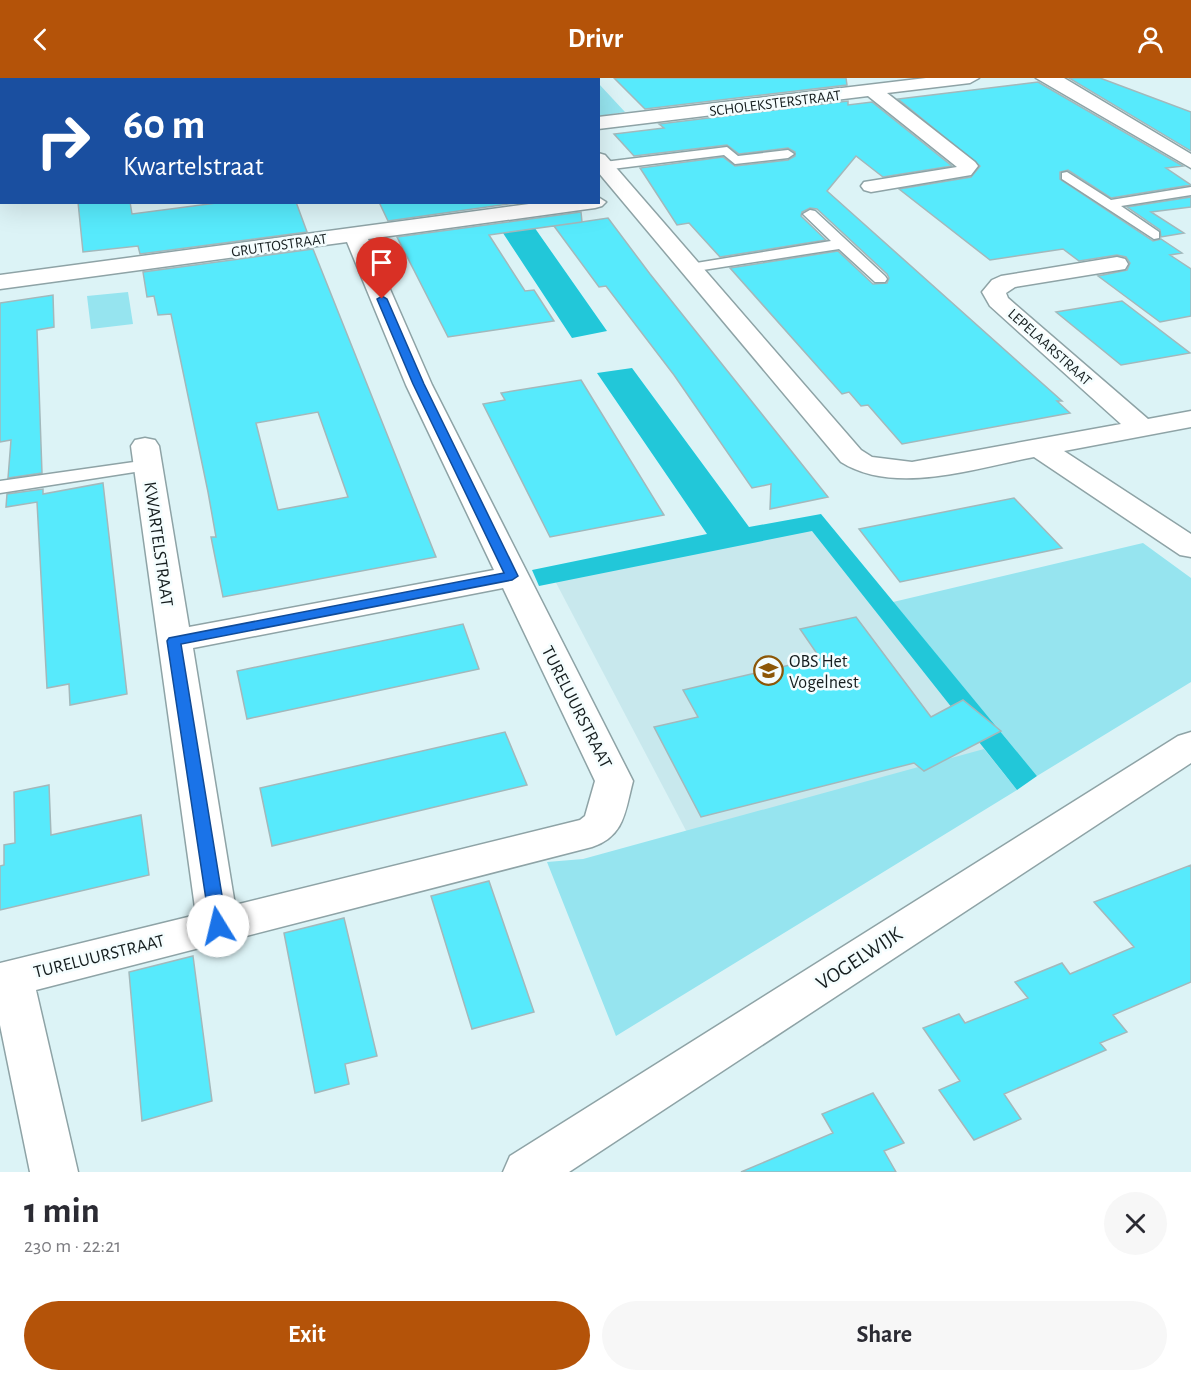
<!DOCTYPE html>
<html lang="en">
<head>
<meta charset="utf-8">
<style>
	body { margin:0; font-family:"Alegreya Sans",sans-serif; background:#f7f7f7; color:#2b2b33; height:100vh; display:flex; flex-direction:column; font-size:22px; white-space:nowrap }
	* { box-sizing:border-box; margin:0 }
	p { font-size:20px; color:#7c7c81 }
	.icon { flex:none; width:33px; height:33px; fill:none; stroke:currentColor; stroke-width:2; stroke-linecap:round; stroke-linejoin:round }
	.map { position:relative; height:1094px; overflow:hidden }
	.drawer { display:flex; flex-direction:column; background:#fff; flex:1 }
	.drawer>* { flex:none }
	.hud { position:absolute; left:0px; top:0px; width:600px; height:126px; box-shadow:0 6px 24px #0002; background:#1a4fa0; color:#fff; overflow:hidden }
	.pin { position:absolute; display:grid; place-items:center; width:51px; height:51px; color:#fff; margin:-62px -26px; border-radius:50% 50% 50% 0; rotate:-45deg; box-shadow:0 0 6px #0007 }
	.pin .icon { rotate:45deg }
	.me { position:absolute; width:66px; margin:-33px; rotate:351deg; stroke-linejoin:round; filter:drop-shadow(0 0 4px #0008) }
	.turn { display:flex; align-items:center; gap:21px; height:126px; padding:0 24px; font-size:27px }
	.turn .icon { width:78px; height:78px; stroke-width:2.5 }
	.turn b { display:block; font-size:42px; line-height:51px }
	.round { display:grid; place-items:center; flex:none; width:63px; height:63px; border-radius:32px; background:#f7f7f7 }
	.head { display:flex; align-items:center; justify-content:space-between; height:102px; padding:0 24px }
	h1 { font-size:36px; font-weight:700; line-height:45px }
	.action { display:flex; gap:12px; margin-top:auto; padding:12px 24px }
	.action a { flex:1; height:69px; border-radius:36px; background:#b45309; color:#fff; font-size:24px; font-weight:700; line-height:69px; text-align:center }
	.action a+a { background:#f7f7f7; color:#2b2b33 }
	header { display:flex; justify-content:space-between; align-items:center; height:78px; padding:0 24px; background:#b45309; color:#fff; font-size:27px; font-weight:700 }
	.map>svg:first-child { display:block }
	.built { fill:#c8e8ed }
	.green { fill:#96e4ef }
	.forest { fill:#22c7d9 }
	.building { fill:#57eafc; stroke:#a3b8bb; stroke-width:1.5; fill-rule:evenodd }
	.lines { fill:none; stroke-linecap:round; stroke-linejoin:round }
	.lane-casing { stroke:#8ea3a6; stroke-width:3 }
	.street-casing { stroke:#8ea3a6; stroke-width:3 }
	.secondary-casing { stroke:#8ea3a6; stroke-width:3 }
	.lane { fill:#fff; fill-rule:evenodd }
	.street { fill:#fff; fill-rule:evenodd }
	.secondary { fill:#f5e3ce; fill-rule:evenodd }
	.route { fill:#1a73e8; stroke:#114b97; stroke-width:1.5 }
	.labels { text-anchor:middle; stroke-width:5; stroke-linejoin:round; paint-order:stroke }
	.far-street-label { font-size:15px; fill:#151d1e; stroke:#f4fdfe }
	.street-label { font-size:18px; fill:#151d1e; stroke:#f4fdfe }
	.poi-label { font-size:18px; fill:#151d1e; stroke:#f4fdfe; text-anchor:start }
	.near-street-label { font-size:21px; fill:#151d1e; stroke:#f4fdfe }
</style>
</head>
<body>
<header><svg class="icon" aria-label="back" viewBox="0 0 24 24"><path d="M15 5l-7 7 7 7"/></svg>Drivr<svg class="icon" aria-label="person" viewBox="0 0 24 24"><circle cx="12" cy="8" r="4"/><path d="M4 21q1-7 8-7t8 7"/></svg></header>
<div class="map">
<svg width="1191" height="1094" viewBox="0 0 1191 1094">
	<rect width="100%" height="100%" fill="#dcf3f6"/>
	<path class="built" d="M808 442 1013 686 692 764 553 499Z"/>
	<path class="green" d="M0 0H304L2 2 0 49Z
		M599 6 625 34 599 38Z
		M128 214 133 246 91 251 87 218Z
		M1143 465 1191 500V604L1037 698 893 524Z
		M984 671 1017 712 616 958 547 784 583 781Z"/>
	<path class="forest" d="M532 146 607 253 572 260 499 149Z
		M632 290 749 449 821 436 1037 698 1017 712 812 453 539 508 532 492 707 456 597 295Z"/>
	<path class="building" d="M614 0H846L847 7 645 31Z
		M1069 0H1100L1191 34V73Z
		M1038 4 1183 88 1166 90 1191 107 1111 120 1068 92 1060 94V101L1153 163 1161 161 1182 175 1170 177 1191 191V238L1160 244 1098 198 1127 192 1130 185 1126 179 1117 177 1079 183 1063 171 990 182 899 111 971 99 980 88 898 21Z
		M848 23V27L872 24 952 88 883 99 856 78 827 113 1062 323H1057L1070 335 902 366 868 327 861 328 849 314 842 316 730 190 838 173 873 206 887 205 889 200 887 196 817 131 810 130 802 134 801 138 826 162 720 179 689 145 677 147 640 90 723 79 735 88 788 82 795 78V74L788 70 739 76 727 67 634 78 614 56 664 50 659 46Z
		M1191 119V129L1151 134 1184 155 1161 159 1160 152 1127 129Z
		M78 124H130L132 136 224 124H296L307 154 140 176 138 168 83 174Z
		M379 124H523L388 143Z
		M581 134 582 144 489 157 525 213 534 212 554 243 448 259 397 159Z
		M608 140 650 196 828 419 770 431 771 406 752 410 674 297 606 208 599 209 554 148Z
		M313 171 436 479 223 519 211 459H216L208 414 171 236 158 237 154 218 147 219 143 194ZM318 334 348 419 278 432 256 345Z
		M53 217 54 249 37 252 42 395 8 400 11 362 0 364V225Z
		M1122 223 1190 275 1121 287 1056 234Z
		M581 302 664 437 550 459 483 326 505 322 501 315Z
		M103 405 127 616 70 627 69 606 47 610 37 424 6 429 7 416 43 411V416Z
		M1014 420 1062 470 900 504 859 451Z
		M856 539 931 639 963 622 1001 653 924 693 914 685 701 739 654 649 698 639 683 612 820 580 800 551Z
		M463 546 479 591 247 641 237 593Z
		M505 654 527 707 272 768 260 710Z
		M49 707 51 757 141 737 149 797 0 832V788L4 787V767L15 765 14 714Z
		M1191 787V904L1113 937 1127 954 1100 965 1106 972 1004 1016 1021 1041 974 1062 939 1012 960 1003 923 950 959 936 965 945 1028 920 1015 904 1062 885 1070 896 1134 869 1094 824Z
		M489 803 534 934 472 951 431 818Z
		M344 840 377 978 345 986 349 1006 315 1015 284 855Z
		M193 878 212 1023 142 1043 129 894Z
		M873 1015 904 1065 884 1073 896 1094H741L833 1055 822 1036Z"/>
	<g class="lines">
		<defs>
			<path id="lane" d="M727 69 738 78 788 72 794 76 788 80 735 86 724 77 604 92 598 89 599 85 604 84Z
				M1067 94 1111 122 1191 109V117L1121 128 1159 154V160L1154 161 1062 101V95Z
				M810 132 815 133 885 198 887 201 885 204H875L839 171 690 194 683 190 690 186 831 163 803 136Z
				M148 382 154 383 157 387 154 391 0 415V403Z"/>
			<path id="street" d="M926 0H979L970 5 887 15 975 84 978 88 971 97 871 114 864 112 861 108 864 104 957 89 868 18 598 51V39Z
				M1036 0H1064L1191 76V90Z
				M598 75 605 77 861 372 872 379 912 384 1121 346 990 228 982 214 992 202 1001 198 1117 179 1125 181 1128 186 1125 191 1015 209 1006 215 1008 220 1148 341 1191 333V349L1064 373 1191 456V479L1180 477 1034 379C976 390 895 418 841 384L598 94Z
				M598 119 606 124 602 128 595 130 368 161 432 307 633 703C625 733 625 758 592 769L36 912 78 1094H30L0 947V885L196 837 131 368 135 362 145 360 155 362 159 368 189 549 494 492 406 307 347 164 0 211V197L544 124H598ZM503 510 595 703 585 738 580 742 235 827 193 570Z
				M1191 654V685L569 1094H503L510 1078 1178 658Z"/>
			<path id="secondary" d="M387 0H410L385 2Z
				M424 0H449L422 2Z
				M2 63V76H0V64Z"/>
		</defs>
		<use href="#lane" class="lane-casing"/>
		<use href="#street" class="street-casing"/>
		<use href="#secondary" class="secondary-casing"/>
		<use href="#lane" class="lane"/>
		<use href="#street" class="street"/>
		<use href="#secondary" class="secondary"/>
	</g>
	<path class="route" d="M382 218 387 221 424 306 518 498 512 502 181 566 227 848 224 853H212L210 848 167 563 169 560 504 495 413 306 377 221Z"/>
	<defs>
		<symbol id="school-ring" viewBox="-11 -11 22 22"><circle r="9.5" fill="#f4fdfe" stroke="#8c5707" stroke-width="1.5"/><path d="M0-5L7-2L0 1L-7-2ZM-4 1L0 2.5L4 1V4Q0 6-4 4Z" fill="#8c5707"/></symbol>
	</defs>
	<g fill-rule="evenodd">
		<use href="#school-ring" x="752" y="576" width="33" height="33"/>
	</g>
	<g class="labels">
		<g class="far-street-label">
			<text transform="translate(775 25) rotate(-7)" y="5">SCHOLEKSTERSTRAAT</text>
			<text transform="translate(279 167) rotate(-8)" y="5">GRUTTOSTRAAT</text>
			<text transform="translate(1050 269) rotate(42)" y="5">LEPELAARSTRAAT</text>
		</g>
		<g class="street-label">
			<text transform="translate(159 466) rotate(82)" y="6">KWARTELSTRAAT</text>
			<text transform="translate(577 629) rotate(63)" y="6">TURELUURSTRAAT</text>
			<text transform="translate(99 878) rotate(-14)" y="6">TURELUURSTRAAT</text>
		</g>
		<g class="poi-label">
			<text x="789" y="589">OBS Het<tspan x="789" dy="21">Vogelnest</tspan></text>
		</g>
		<g class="near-street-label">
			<text transform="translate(859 880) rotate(-33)" y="7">VOGELWIJK</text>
		</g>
	</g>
</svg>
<div class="pin" style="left:382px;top:221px;background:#d93025"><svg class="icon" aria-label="arrive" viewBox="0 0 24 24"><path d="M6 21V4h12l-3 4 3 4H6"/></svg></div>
<svg class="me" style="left:218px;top:848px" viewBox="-20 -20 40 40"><circle r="19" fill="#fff"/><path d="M0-13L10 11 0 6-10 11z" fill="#1a73e8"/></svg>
<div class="hud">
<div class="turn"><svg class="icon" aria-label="right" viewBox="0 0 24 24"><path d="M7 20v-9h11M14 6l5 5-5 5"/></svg><div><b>60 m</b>Kwartelstraat</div></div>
</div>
</div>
<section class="drawer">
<div class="head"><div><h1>1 min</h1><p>230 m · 22:21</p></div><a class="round"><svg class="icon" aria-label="close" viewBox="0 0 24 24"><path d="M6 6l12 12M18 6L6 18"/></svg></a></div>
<div class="action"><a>Exit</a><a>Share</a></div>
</section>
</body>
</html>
